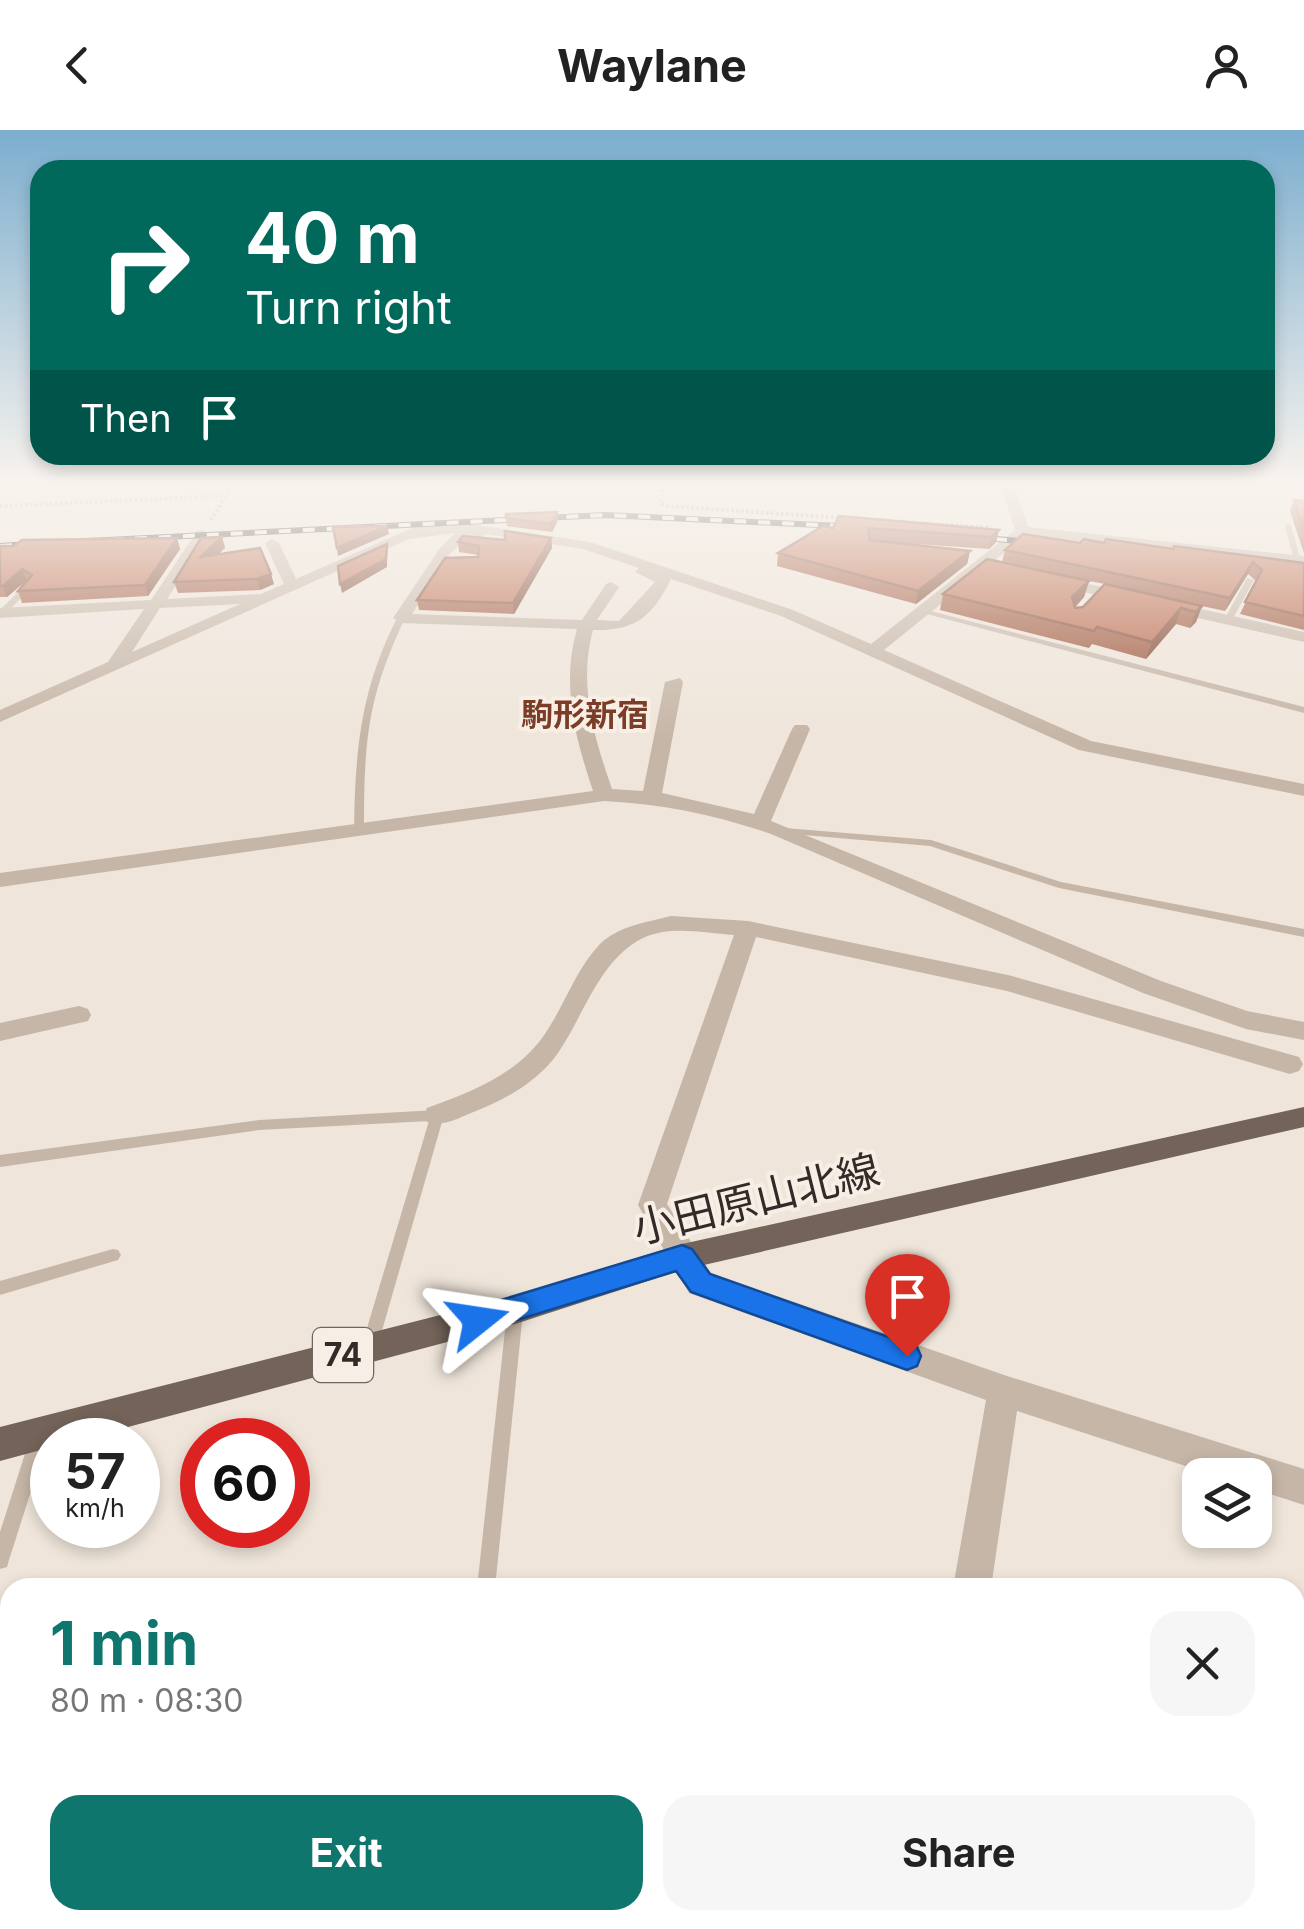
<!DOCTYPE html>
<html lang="en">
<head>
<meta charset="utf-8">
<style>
	body { margin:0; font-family:Inter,"Noto Sans JP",sans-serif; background:#f6f6f6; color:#222; height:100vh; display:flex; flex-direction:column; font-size:38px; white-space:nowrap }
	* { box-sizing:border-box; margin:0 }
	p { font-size:32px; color:#767676 }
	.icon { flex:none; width:55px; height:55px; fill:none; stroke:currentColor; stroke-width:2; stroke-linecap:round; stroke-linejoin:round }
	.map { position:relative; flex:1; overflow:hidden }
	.sheet { position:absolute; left:0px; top:1448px; width:1305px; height:352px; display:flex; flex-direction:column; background:#fff; border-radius:30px 30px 0 0; box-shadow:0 5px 15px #0003 }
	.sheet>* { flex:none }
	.hud { position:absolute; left:30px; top:30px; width:1245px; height:305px; border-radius:30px; box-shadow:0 5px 15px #0003; background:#00695c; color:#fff; overflow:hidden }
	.controls { position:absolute; left:1182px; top:1328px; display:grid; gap:20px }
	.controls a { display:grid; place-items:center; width:90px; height:90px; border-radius:20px; background:#fff; box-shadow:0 5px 15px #0003; font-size:50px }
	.speed { position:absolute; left:30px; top:1288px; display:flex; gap:20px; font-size:50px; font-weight:700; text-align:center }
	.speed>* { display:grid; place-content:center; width:130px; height:130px; border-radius:50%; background:#fff; box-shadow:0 5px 15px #0003; line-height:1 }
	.speed small { font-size:25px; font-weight:400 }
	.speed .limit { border:15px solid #d22; background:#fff; color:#111 }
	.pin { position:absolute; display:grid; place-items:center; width:85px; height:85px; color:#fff; margin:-102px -42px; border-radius:50% 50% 50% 0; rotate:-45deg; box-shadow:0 0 10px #0007 }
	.pin .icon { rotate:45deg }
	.me { position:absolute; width:110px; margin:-55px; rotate:75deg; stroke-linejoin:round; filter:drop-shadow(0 0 8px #0008) }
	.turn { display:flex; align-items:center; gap:35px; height:210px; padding:0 50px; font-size:45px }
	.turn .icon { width:130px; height:130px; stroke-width:2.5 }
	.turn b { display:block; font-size:70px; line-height:85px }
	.then { display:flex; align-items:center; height:95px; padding:0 50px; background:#0003; gap:20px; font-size:38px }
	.round { display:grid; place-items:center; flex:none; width:105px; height:105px; border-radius:30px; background:#f6f6f6 }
	.overview { display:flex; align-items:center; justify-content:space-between; height:170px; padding:0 50px }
	h1 { font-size:60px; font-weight:700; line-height:75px; color:#0f766e }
	.action { display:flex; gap:20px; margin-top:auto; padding:20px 50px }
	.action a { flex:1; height:115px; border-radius:30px; background:#0f766e; color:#fff; font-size:40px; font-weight:700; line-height:115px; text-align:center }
	.action a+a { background:#f6f6f6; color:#222 }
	header { display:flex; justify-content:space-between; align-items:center; height:130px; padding:0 50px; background:#fff; font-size:45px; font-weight:700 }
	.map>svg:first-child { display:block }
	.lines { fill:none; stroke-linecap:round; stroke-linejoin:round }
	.path { stroke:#b1a091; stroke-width:4; stroke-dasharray:2.5 2.5; stroke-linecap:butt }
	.service { fill:#c6b6a7; fill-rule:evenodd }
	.minor { fill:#c6b6a7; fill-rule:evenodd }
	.primary { fill:#736359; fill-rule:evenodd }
	.rail-casing { stroke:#332b27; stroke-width:6 }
	.rail { stroke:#f7efe6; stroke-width:4; stroke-dasharray:12; stroke-linecap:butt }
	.wall { fill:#a15a40; fill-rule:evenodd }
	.shaded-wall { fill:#834a34 }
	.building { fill:#bb694b; stroke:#834a34; stroke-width:2.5 }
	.route { fill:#1a73e8; stroke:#114b97; stroke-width:2.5 }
	.labels { text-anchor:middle; stroke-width:8; stroke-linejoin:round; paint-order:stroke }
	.far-neighbourhood-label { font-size:32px; font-weight:bold; fill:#7b3d27; stroke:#f7efe6 }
	.shield { fill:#f7efe6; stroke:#6e6660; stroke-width:2.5 }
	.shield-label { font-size:32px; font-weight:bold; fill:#332b27 }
	.near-street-label { font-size:42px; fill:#332b27; stroke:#f7efe6 }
</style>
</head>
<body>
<header><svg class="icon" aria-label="back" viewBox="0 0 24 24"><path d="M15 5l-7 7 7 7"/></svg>Waylane<svg class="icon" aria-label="person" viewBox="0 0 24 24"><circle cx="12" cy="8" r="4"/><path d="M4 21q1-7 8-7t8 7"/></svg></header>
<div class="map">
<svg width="1304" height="1799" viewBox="0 0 1304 1799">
	<rect width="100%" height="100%" fill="#efe5da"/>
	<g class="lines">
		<path class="path" d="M662 354 661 373 667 376 991 398
			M0 376 225 366
			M211 390 233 354"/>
		<path class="service" d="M1288 394 1291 396 1301 431 1294 429 1285 396Z
			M1247 448 1254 450 1232 490 1225 492 1224 490Z
			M26 454 33 456 4 485H0V480Z
			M919 478 1304 577V583L919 482Z
			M398 486 405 488C393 514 382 540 375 568 364 611 364 656 364 700L359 703 354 700C355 620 361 558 398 486Z
			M785 698 931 710 1061 752 1304 799V807L1059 758 930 716 781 703V699Z
			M437 980 442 981 444 985 377 1218 375 1223 369 1225 363 1223 361 1218 429 991 259 1000 0 1037V1025L259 990Z
			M113 1119 118 1120 121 1125 118 1130 0 1165V1151Z
			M515 1175 521 1177 523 1182 495 1458H477L507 1182 509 1177Z
			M39 1300 45 1302 48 1308 9 1430 7 1437 0 1439V1402L30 1308 33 1302Z
			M440 1790H462L461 1799H439Z"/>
		<path class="minor" d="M1000 354H1013L1028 397 1304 426V434L1025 406 884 520 1091 611 1304 654V666L1079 620 781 486 671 449C652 487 636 501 593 500 578 555 594 607 612 659L643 661 665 552 680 548 683 552 662 663 754 684 792 599 795 595H807L810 599 771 691 1161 851 1247 881 1304 892V910L1246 899 1143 863 771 704C716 685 663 674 604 671L0 757V743L593 661C575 607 561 555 577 499L401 493 393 488 440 418 455 403 409 409 0 592V580L108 532 144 479 0 488V478L151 470 197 401 202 400 209 404 167 469 261 464 284 454 265 413 272 409 279 413 296 449 412 398 470 394 590 412 793 480 871 514 1015 400ZM486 404 583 419 639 438 635 442 655 452 619 491 597 490 619 457 611 452 606 454 582 490 412 484 450 424 465 409H479ZM240 474 132 522 160 478Z
			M1053 446 1304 502V512L1048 454V448Z
			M671 786 748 791 1008 845 1299 927 1303 934 1299 941 1290 944 1007 861 756 807 667 1074 711 1143 1004 1245 1304 1339V1375L1255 1359V1345H1213L1017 1281 991 1458H953L986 1270 689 1163 638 1075 734 805C705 803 671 795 643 808 600 829 584 885 558 923 538 952 503 971 471 983 457 989 442 997 427 992L424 985 427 978C468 963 511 947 539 912 562 883 574 841 600 814 618 796 648 792 671 786Z
			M79 876 88 879 91 885 88 891 0 911V893Z
			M894 1790H938V1799H892Z"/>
		<path class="primary" d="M1304 977V997L682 1140 515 1194 79 1310H52V1317L0 1331V1297L515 1166 682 1114Z"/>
		<defs>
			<path id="rail" d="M971 407 1045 413
				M87 411 605 385 861 397
				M0 416 42 413"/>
		</defs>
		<use href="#rail" class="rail-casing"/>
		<use href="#rail" class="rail"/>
	</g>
	<path class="wall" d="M1294 370 1304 371V423L1290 381Z
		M506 388 558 390 552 402 507 396Z
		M833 398 999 400 996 412 989 419 874 411 970 421 967 434 916 474 777 436 778 423Z
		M222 407 225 418 218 424 274 454 260 460 178 463 174 452Z
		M177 408 180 419 148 466 22 473 18 461 27 450 7 467H0V416H14Z
		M551 408 552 418 514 484 419 480 417 470 478 427 479 425 459 422 458 412Z
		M1080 413H1104L1304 433V500L1240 484 1256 451 1248 444 1225 481 1202 476 1196 492 1190 498 1176 494 1146 529 1092 514 1089 518 940 480 943 464 1002 432 1005 420ZM1089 451 1105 454 1083 477 1075 478 1084 467Z"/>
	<path class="shaded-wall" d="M557 382 558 390 552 402 551 394Z
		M387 396 389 404 338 426 337 418Z
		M999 400 996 412 989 419 991 407Z
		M222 407 225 418 204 438 201 427Z
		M177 408 180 419 148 466 145 455Z
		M551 408 552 418 514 484 513 473Z
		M387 414V437L342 463 340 454Z
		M970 421 967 434 916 474 918 461Z
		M1253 432 1248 444 1225 481 1230 468Z
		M22 439 27 450 7 467 3 456Z
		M271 444 274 454 260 460 257 449Z
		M1089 451 1084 467 1067 483 1072 467Z
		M1202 476 1196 492 1190 498 1196 482Z
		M1181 478 1176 494 1146 529 1152 512Z"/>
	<path class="building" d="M1294 370 1304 371V400Z
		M557 382 551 394 506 388V384Z
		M839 386 999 400 991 407 868 398 870 410 970 421 918 461 778 423 823 396 833 398Z
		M387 396 337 418 333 397Z
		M505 401 551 408 513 473 417 470 445 428 478 427 479 416 458 412 463 406 505 410Z
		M1023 404 1080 413 1084 409 1104 413 1106 409 1173 419 1174 416 1304 433V486L1245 472 1262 440 1253 432 1230 468 1005 420Z
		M222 407 201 427 260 418 271 444 257 449 174 452 201 408Z
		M177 408 145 455 18 461 32 445 22 439 3 456H0V416H14L22 410Z
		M387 414 386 429 340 454 338 436Z
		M987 429 1089 451 1072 467 1075 478 1083 477 1105 454 1202 476 1196 482 1181 478 1152 512 1097 497 1094 501 943 464Z"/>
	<linearGradient id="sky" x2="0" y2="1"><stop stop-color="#7caecf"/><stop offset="0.58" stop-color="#f8f3ee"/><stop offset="1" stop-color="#f8f3ee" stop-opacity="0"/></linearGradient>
	<rect width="1304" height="606" fill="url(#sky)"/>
	<path class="route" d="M682 1115 692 1119 710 1144 917 1217 921 1226 917 1236 907 1240 691 1162 676 1141 478 1202 468 1199 464 1190 468 1180 478 1177Z"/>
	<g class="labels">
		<g class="far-neighbourhood-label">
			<text x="585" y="596">駒形新宿</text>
		</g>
		<rect class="shield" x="313" y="1198" width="60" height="54" rx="8"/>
		<g class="shield-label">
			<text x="343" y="1236">74</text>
		</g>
		<g class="near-street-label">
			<text transform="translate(756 1069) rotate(-14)" y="15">小田原山北線</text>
		</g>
	</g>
</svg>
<div class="controls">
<a><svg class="icon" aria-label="layers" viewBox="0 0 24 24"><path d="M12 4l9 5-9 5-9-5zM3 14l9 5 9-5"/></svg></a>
</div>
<div class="speed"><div>57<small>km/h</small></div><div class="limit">60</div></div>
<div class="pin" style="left:907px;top:1226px;background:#d93025"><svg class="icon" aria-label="arrive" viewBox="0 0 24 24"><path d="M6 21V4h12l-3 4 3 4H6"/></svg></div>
<svg class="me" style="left:478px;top:1190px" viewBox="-20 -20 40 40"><path d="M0-17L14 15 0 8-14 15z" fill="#1a73e8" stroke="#fff" stroke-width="4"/></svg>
<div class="hud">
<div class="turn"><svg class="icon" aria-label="right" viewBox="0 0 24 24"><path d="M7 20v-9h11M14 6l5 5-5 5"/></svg><div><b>40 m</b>Turn right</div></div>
<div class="then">Then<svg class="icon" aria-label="arrive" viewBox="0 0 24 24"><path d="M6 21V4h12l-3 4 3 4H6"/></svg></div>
</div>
<section class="sheet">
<div class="overview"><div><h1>1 min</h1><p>80 m · 08:30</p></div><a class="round"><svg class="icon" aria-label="close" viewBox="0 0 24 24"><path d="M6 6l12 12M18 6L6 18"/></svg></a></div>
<div class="action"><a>Exit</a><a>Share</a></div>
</section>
</div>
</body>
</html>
